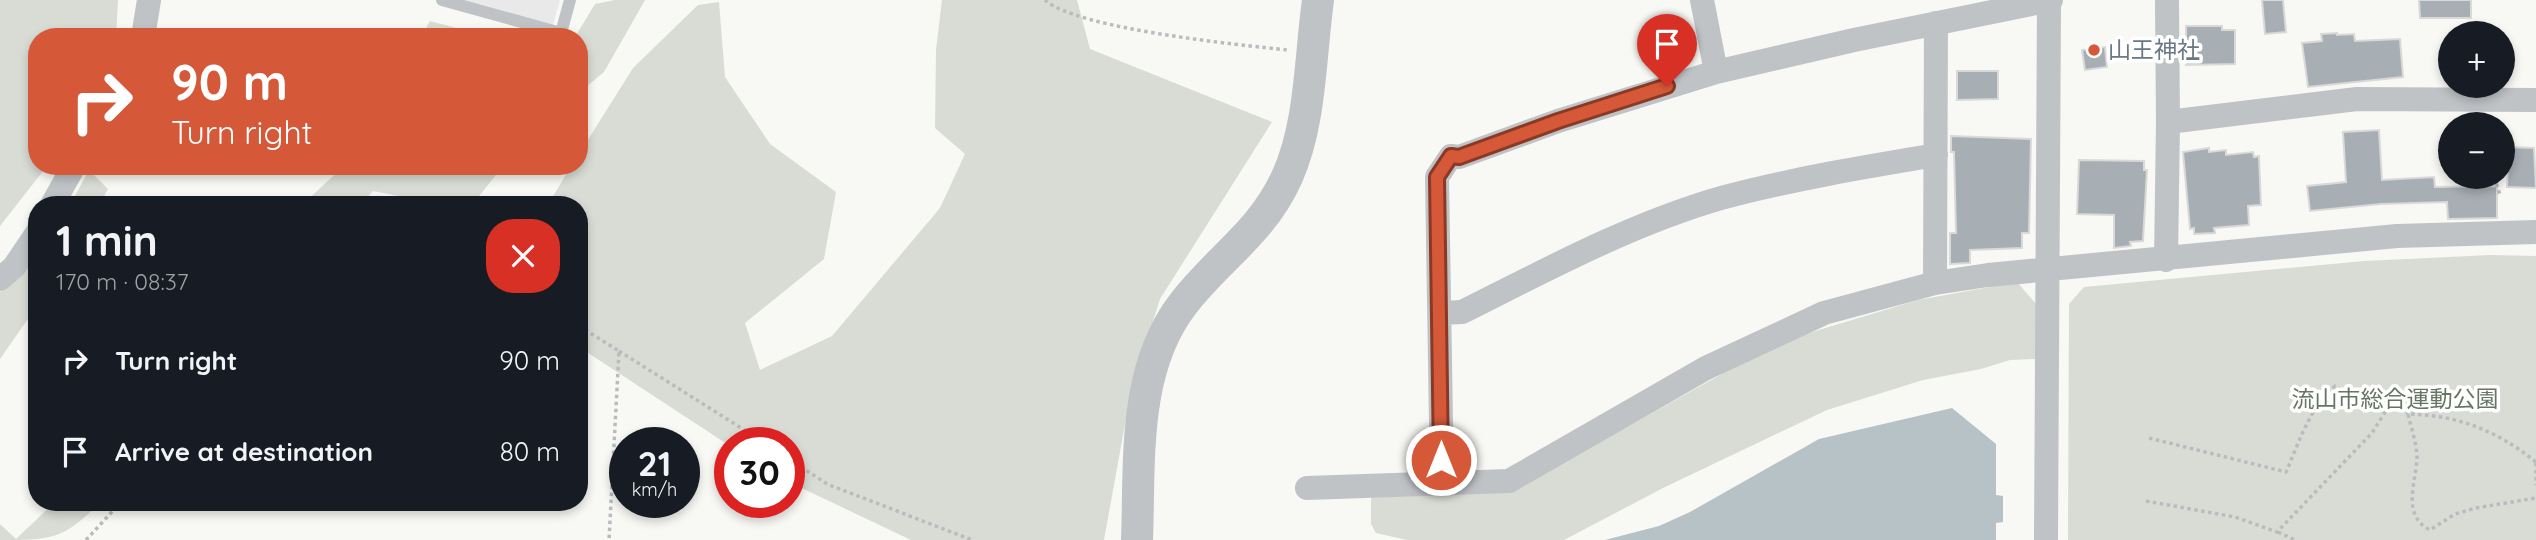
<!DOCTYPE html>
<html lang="en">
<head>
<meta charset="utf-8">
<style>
	body { margin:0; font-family:Quicksand,"Noto Sans JP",sans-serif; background:#242831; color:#f1f3f6; height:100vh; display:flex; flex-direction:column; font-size:26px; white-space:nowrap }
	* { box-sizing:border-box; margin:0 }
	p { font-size:23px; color:#9ea1a6 }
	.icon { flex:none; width:38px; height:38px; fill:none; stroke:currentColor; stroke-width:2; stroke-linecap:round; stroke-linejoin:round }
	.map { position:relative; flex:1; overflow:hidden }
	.details { position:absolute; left:28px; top:196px; width:560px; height:315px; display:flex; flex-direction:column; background:#171b24; border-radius:28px; box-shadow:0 4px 10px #0003 }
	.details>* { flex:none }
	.hud { position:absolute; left:28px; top:28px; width:560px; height:147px; border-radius:28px; box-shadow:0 4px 10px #0003; background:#d55938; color:#fff; overflow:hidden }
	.tools { position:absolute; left:2438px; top:21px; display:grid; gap:14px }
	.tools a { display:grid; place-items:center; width:77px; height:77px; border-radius:50%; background:#171b24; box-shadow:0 4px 10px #0003; font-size:35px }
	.speed { position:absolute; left:609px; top:427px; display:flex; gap:14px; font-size:35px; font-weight:700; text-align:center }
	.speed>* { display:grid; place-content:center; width:91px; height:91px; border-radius:50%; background:#171b24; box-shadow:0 4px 10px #0003; line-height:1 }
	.speed small { font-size:18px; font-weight:400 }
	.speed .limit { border:10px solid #d22; background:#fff; color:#111 }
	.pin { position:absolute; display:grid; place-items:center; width:60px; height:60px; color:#fff; margin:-72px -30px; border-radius:50% 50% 50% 0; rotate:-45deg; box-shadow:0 0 7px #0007 }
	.pin .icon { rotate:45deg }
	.me { position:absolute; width:77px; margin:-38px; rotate:0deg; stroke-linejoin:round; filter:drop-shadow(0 0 5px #0008) }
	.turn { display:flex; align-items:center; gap:24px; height:147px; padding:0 28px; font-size:32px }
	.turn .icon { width:91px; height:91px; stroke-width:2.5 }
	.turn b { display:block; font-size:49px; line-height:60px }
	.round { display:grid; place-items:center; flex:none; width:74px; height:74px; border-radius:28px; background:#242831 }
	.summary { display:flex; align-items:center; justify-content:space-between; height:119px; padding:0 28px }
	h1 { font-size:42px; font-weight:800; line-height:52px }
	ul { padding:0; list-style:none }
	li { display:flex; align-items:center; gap:21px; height:91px; padding:0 28px }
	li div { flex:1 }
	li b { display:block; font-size:26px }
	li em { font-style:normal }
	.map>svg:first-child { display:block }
	.built { fill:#e8e9e8 }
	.green { fill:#d8dcd5 }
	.water { fill:#b6c2c5 }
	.building { fill:#a7aeb4; stroke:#d9d9d8; stroke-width:2 }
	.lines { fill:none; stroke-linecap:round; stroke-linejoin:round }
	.path { stroke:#b9bcbe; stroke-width:3.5; stroke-dasharray:3.5 3.5; stroke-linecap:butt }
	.service { stroke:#bfc3c6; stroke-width:12 }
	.minor { stroke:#bfc3c6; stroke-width:24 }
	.tertiary { stroke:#bfc3c6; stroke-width:32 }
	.route-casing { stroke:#8a3a24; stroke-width:18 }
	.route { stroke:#d55938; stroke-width:12 }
	.poi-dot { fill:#d55938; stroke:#fff; stroke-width:2.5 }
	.labels { text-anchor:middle; stroke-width:7; stroke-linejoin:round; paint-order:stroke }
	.poi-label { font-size:23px; fill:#697884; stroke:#fff; text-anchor:start }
	.park-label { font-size:23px; fill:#677664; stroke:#fff }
</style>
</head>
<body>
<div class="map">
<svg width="2536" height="540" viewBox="0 0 2536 540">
	<rect width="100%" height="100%" fill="#f8f8f5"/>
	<path class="built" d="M466 0H560L553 25Z"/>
	<path class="green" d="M0 0H118L116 37H37V166H47L0 226Z
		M615 0H645L604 72 579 93V37H575L595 4Z
		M942 0H1077L1090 49 1272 122 1160 299 1131 391 1104 540H911L789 482V443H730V446L579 347V205H548L571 166H579V154L633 68 698 5 719 2 725 77 770 144 836 192 824 259 745 323 760 370 832 336 940 208 965 154 935 128 936 50Z
		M430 21 491 37H421Z
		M344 166H503L472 205H445L373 191 361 205H302Z
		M89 170 108 189 99 205H70Z
		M37 249V306L0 359V292Z
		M2491 255 2536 256V540H2068L2069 304 2084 287 2364 261Z
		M2017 282 2037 305 2036 359 2010 360 1981 369 1923 380 1827 410 1665 487 1564 540H1407L1376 533 1371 524V497L1516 489 1738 365 1799 336 1918 300Z
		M55 502H100C64 540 51 540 0 540V524L16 539Z"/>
	<path class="water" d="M1952 408 1996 444V495L2003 496V522L1996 523V540H1605L1659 526 1690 512 1819 439Z"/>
	<path class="building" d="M2262 0H2283L2286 32 2265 34Z
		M2419 0H2471V18H2420Z
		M2186 26H2222V30H2235V64L2186 65Z
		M2337 33V35L2354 34 2355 41 2400 39 2403 77 2308 87 2302 43 2322 41 2321 34Z
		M2105 47 2107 67 2085 70 2082 50Z
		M1957 71H1998V99L1957 100Z
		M2379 130 2382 180 2434 177 2435 187 2497 186V218L2448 219 2447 202 2381 204 2310 211 2307 186 2346 182 2343 132Z
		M1951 136 2031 139 2029 233H2022V248L1970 250V263L1950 264V233H1956L1954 152H1951Z
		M2509 147 2534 148 2536 188 2507 187Z
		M2209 148V152L2226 150V155L2253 152 2254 157 2259 156 2261 205 2248 206 2249 225 2214 228 2215 233 2194 234V228L2190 229 2183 152Z
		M2079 160 2144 161V170H2147L2143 241 2130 242 2131 246 2114 248V215L2077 214Z"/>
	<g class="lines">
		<path class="path" d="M1045 0C1077 29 1240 45 1288 50
			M2464 177 2472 181 2479 177
			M2494 177 2500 195
			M579 326 619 351 609 540
			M619 351 765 443
			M2149 438 2286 472C2299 442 2310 407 2335 386L2359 401 2399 402 2408 414
			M789 459 827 484 972 540
			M2536 462C2497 431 2459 415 2408 414 2411 428 2417 444 2417 458 2416 483 2401 515 2430 530L2455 514 2476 508 2536 498
			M2536 463V485
			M2146 501 2235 517 2277 532 2372 433 2392 401
			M2278 532 2295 540
			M86 540 121 502"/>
		<path class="service" d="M442 0 561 33 570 0"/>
		<path class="minor" d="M1702 0 1716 72 1854 40 2051 0
			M2167 0 2168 122
			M143 37 149 0
			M52 205 74 166
			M2166 260 2168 122 2357 99 2536 100
			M0 279 14 267 37 233
			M1935 283 1936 23
			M1440 313 1462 312C1546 270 1631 224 1721 198 1792 179 1864 167 1936 155
			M1442 484 1437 177 1451 156 1459 157 1558 121 1716 72
			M1307 488 1509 481 1706 368 1824 313 1935 283 1988 275 2397 236 2536 232
			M2046 540 2049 0"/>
		<path class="tertiary" d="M1137 540C1140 462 1132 370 1183 304 1219 257 1261 234 1287 177 1311 124 1310 58 1318 0"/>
	</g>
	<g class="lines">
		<defs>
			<path id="route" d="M1441 460 1437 177 1451 156 1459 157 1558 121 1667 86"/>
		</defs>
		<use href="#route" class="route-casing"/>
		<use href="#route" class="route"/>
	</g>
	<circle class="poi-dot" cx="2094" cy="50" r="7"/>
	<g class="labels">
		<g class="poi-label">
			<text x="2108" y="58">山王神社</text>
		</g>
		<g class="park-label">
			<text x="2395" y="407">流山市総合運動公園</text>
		</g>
	</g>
</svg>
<div class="tools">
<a>+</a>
<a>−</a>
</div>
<div class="speed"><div>21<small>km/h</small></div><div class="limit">30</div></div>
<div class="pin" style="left:1667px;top:86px;background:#d93025"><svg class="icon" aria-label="arrive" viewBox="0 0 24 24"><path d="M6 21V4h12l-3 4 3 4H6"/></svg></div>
<svg class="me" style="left:1441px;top:460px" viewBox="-20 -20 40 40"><circle r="17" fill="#d55938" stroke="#fff" stroke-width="3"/><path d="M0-11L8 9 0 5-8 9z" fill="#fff"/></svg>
<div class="hud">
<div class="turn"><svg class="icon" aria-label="right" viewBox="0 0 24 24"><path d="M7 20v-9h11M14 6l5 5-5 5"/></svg><div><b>90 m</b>Turn right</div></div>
</div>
<section class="details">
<div class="summary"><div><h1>1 min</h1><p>170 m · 08:37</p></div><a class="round" style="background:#d93025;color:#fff"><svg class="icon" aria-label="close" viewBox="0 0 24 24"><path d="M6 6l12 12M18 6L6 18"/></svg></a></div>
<ul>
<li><svg class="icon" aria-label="right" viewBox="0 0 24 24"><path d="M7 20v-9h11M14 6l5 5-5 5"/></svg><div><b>Turn right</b></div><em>90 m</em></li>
<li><svg class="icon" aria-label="arrive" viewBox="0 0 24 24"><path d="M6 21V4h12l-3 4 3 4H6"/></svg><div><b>Arrive at destination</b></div><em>80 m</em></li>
</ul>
</section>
</div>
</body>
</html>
